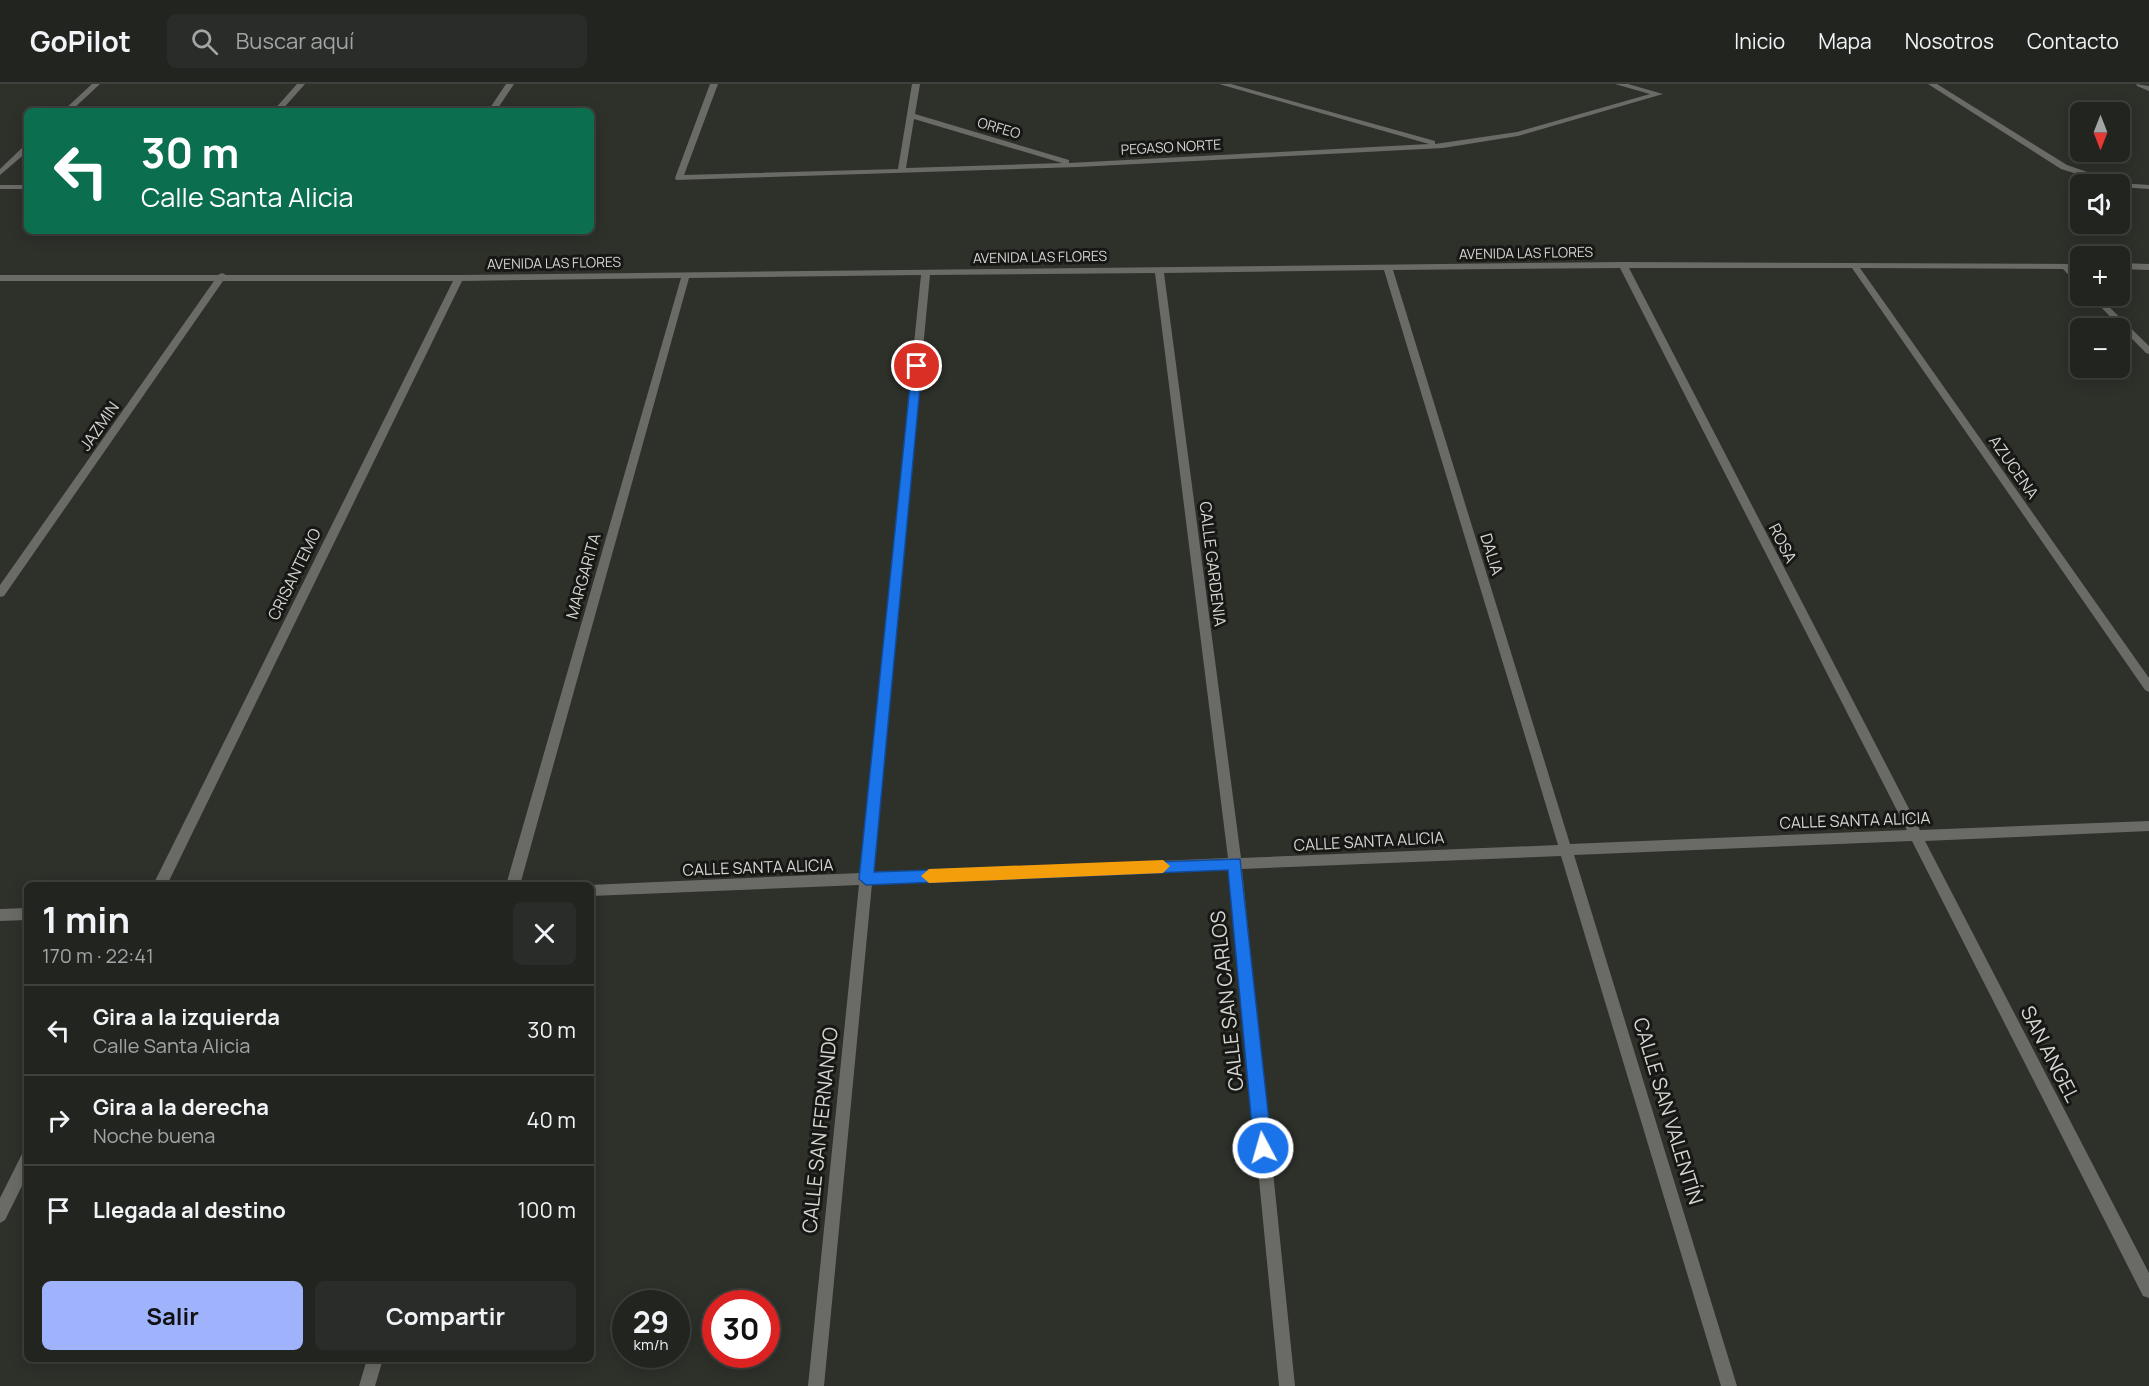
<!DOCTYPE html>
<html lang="es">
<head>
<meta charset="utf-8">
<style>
	body { margin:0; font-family:Manrope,sans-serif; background:#2a2c29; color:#f1f3f6; height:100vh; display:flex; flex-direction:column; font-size:22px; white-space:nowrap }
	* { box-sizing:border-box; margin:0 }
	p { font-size:20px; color:#a2a4a5 }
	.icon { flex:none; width:33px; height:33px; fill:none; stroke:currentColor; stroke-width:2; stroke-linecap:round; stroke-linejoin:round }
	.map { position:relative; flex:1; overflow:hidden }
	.side { position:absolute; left:24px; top:798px; width:570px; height:480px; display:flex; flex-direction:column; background:#222420; border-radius:9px; box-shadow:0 3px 15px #0003,0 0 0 2px #3f413e }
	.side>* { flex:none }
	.banner { position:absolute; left:24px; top:24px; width:570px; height:126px; border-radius:9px; box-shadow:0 3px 15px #0003,0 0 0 2px #3f413e; background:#0b6e4f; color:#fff; overflow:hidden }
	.needle { width:39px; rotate:180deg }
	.controls { position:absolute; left:2070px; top:18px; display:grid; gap:12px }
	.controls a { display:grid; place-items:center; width:60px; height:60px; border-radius:9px; background:#222420; box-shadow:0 3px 15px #0003,0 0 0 2px #3f413e; font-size:30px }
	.speed { position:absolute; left:612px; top:1206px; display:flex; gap:12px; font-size:30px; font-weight:700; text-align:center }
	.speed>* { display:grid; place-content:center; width:78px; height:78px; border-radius:50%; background:#222420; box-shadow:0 3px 15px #0003,0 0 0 2px #3f413e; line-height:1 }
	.speed small { font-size:15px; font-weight:400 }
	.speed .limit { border:9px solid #d22; background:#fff; color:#111 }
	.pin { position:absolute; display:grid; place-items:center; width:51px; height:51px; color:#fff; margin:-26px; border:3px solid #fff; border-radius:50%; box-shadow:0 2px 6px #0007 }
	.me { position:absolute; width:66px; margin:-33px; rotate:354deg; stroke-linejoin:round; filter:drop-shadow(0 0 4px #0008) }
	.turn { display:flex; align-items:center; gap:21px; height:126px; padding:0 18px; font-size:27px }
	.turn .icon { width:78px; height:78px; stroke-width:2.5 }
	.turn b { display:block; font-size:42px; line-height:51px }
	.round { display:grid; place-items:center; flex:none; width:63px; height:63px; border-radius:9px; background:#2a2c29 }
	.summary { display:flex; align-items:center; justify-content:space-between; height:102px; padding:0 18px }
	h1 { font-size:36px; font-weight:700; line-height:45px }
	.button { display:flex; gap:12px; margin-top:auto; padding:12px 18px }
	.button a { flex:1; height:69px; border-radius:9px; background:#9fb3fd; color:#111; font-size:24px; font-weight:700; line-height:69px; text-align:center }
	.button a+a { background:#2a2c29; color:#f1f3f6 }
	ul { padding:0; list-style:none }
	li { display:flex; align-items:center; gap:18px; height:90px; padding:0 18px; border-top:2px solid #3f413e }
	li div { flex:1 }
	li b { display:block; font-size:22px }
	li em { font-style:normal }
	header { display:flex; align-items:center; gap:36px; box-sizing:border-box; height:84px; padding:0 30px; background:#222420; border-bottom:2px solid #3f413e }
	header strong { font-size:28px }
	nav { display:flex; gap:33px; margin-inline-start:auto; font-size:21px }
	.search { width:420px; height:54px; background:#2a2c29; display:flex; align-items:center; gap:15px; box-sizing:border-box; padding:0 21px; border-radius:9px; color:#a2a4a5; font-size:22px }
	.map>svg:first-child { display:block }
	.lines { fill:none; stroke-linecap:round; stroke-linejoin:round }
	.street { fill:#6a6b67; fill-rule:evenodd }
	.route { fill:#1a73e8; stroke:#114b97; stroke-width:1.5 }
	.slow { fill:#f59e0b }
	.labels { text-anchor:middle; stroke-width:6; stroke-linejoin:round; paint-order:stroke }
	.far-street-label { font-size:14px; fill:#d5d6d2; stroke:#171815 }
	.street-label { font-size:16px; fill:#d5d6d2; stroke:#171815 }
	.near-street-label { font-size:20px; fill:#d5d6d2; stroke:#171815 }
</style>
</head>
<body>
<header>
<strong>GoPilot</strong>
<div class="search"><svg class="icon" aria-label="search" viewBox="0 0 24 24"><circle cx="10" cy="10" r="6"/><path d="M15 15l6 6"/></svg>Buscar aquí</div>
<nav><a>Inicio</a><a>Mapa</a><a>Nosotros</a><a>Contacto</a></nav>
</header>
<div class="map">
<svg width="2149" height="1302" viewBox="0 0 2149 1302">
	<rect width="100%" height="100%" fill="#2e302a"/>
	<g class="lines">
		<path class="street" d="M92 0H100L71 27H63Z
			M297 0H305L281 27H273Z
			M506 0H514L496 27H488Z
			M710 0H718L684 91 898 85 912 0H920L915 30 1069 76V79L1429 60 1219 0H1231L1435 57V60L1517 48 1650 10 1615 0H1628L1663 10 1518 52 1443 64 1078 83 676 96 675 94ZM914 35 1062 79 906 84Z
			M1928 0H1937L2067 81 2119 99 2149 101V105L2120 103V100H2110L2061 85Z
			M2136 0 2149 2V7L2137 2Z
			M24 62H27V68L0 91V85Z
			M0 101H27V105H0Z
			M1623 178 2080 180V184L2072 185 2080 193V201L2077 200 2063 185 1860 184 2149 594V608L2145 606 1852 184H1629L1920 746 2149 737V747L1925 757 2149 1189V1214L2143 1212 1912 757 1574 771 1737 1302H1721L1561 772 1242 785 1295 1302H1279L1229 785 872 800 824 1302H808L859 801 591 812V801H589L860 789 921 191 689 194 520 801H506L681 194 462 197 167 801H153L453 197H223L4 512 0 513V501L214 197H0V191H218L222 189 226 191H459ZM1620 184 1907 746 1570 760 1393 186ZM1384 186 1558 761 1241 774 1164 189ZM1155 189 1228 774 873 789 930 191Z
			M2120 179 2149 180V186L2120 185Z
			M2090 212H2098L2149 262V270L2146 269Z
			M27 824V836L0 837V825Z
			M27 1067V1092L5 1136 0 1139V1114L22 1070Z
			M367 1275H383L375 1302H359Z"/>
	</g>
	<path class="route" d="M917 279 922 282 874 788 1240 775 1272 1064 1269 1070 1263 1073 1257 1070 1254 1064 1228 786 866 801 859 795 912 282Z"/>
	<path class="slow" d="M1163 776 1170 782 1163 789 929 799 921 792 929 785Z"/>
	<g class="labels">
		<g class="far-street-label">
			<text transform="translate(999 44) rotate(16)" y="5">ORFEO</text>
			<text transform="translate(1171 63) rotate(-3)" y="5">PEGASO NORTE</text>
			<text transform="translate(1526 169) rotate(-1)" y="5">AVENIDA LAS FLORES</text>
			<text transform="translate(1040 173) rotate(-1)" y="5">AVENIDA LAS FLORES</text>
			<text transform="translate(554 179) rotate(-1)" y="5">AVENIDA LAS FLORES</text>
		</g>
		<g class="street-label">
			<text transform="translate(99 342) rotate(-55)" y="6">JAZMIN</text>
			<text transform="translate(2014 383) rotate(55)" y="6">AZUCENA</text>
			<text transform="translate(1783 459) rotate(63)" y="6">ROSA</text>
			<text transform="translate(1492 470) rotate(73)" y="6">DALIA</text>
			<text transform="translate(1213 480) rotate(83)" y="6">CALLE GARDENIA</text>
			<text transform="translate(294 490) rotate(-64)" y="6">CRISANTEMO</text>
			<text transform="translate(583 492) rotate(-74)" y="6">MARGARITA</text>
			<text transform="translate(1855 736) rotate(-2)" y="6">CALLE SANTA ALICIA</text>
			<text transform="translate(1369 757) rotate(-3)" y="6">CALLE SANTA ALICIA</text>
			<text transform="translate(758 783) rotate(-2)" y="6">CALLE SANTA ALICIA</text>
		</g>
		<g class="near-street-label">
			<text transform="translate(1227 917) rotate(-96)" y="7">CALLE SAN CARLOS</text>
			<text transform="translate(2050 970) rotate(63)" y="7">SAN ANGEL</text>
			<text transform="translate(1668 1027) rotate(73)" y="7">CALLE SAN VALENTÍN</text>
			<text transform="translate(820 1046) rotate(-84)" y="7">CALLE SAN FERNANDO</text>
		</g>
	</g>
</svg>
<div class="controls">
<a><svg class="needle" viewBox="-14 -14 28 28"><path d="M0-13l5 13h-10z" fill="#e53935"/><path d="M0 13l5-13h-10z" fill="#a2a4a5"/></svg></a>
<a><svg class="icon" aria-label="sound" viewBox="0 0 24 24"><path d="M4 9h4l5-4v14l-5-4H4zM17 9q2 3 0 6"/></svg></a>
<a>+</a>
<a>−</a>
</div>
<div class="speed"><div>29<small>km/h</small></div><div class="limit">30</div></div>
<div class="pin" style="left:917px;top:282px;background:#d93025"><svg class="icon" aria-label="arrive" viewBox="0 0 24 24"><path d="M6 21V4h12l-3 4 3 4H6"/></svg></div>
<svg class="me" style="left:1263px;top:1064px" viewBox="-20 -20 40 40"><circle r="17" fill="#1a73e8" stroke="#fff" stroke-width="3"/><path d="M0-11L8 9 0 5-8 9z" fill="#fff"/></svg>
<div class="banner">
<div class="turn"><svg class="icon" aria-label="left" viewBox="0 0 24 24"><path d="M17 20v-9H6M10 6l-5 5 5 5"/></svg><div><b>30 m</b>Calle Santa Alicia</div></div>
</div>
<section class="side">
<div class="summary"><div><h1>1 min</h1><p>170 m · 22:41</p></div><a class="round"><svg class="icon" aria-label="close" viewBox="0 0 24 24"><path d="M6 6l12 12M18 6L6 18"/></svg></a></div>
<ul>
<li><svg class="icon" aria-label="left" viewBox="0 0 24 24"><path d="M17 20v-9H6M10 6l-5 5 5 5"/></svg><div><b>Gira a la izquierda</b><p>Calle Santa Alicia</p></div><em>30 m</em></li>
<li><svg class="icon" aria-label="right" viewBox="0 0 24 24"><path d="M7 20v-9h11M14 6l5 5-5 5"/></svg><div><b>Gira a la derecha</b><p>Noche buena</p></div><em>40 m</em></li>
<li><svg class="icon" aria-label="arrive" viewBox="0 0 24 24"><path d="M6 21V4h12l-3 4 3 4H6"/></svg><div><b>Llegada al destino</b></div><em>100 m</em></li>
</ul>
<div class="button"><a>Salir</a><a>Compartir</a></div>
</section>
</div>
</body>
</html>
